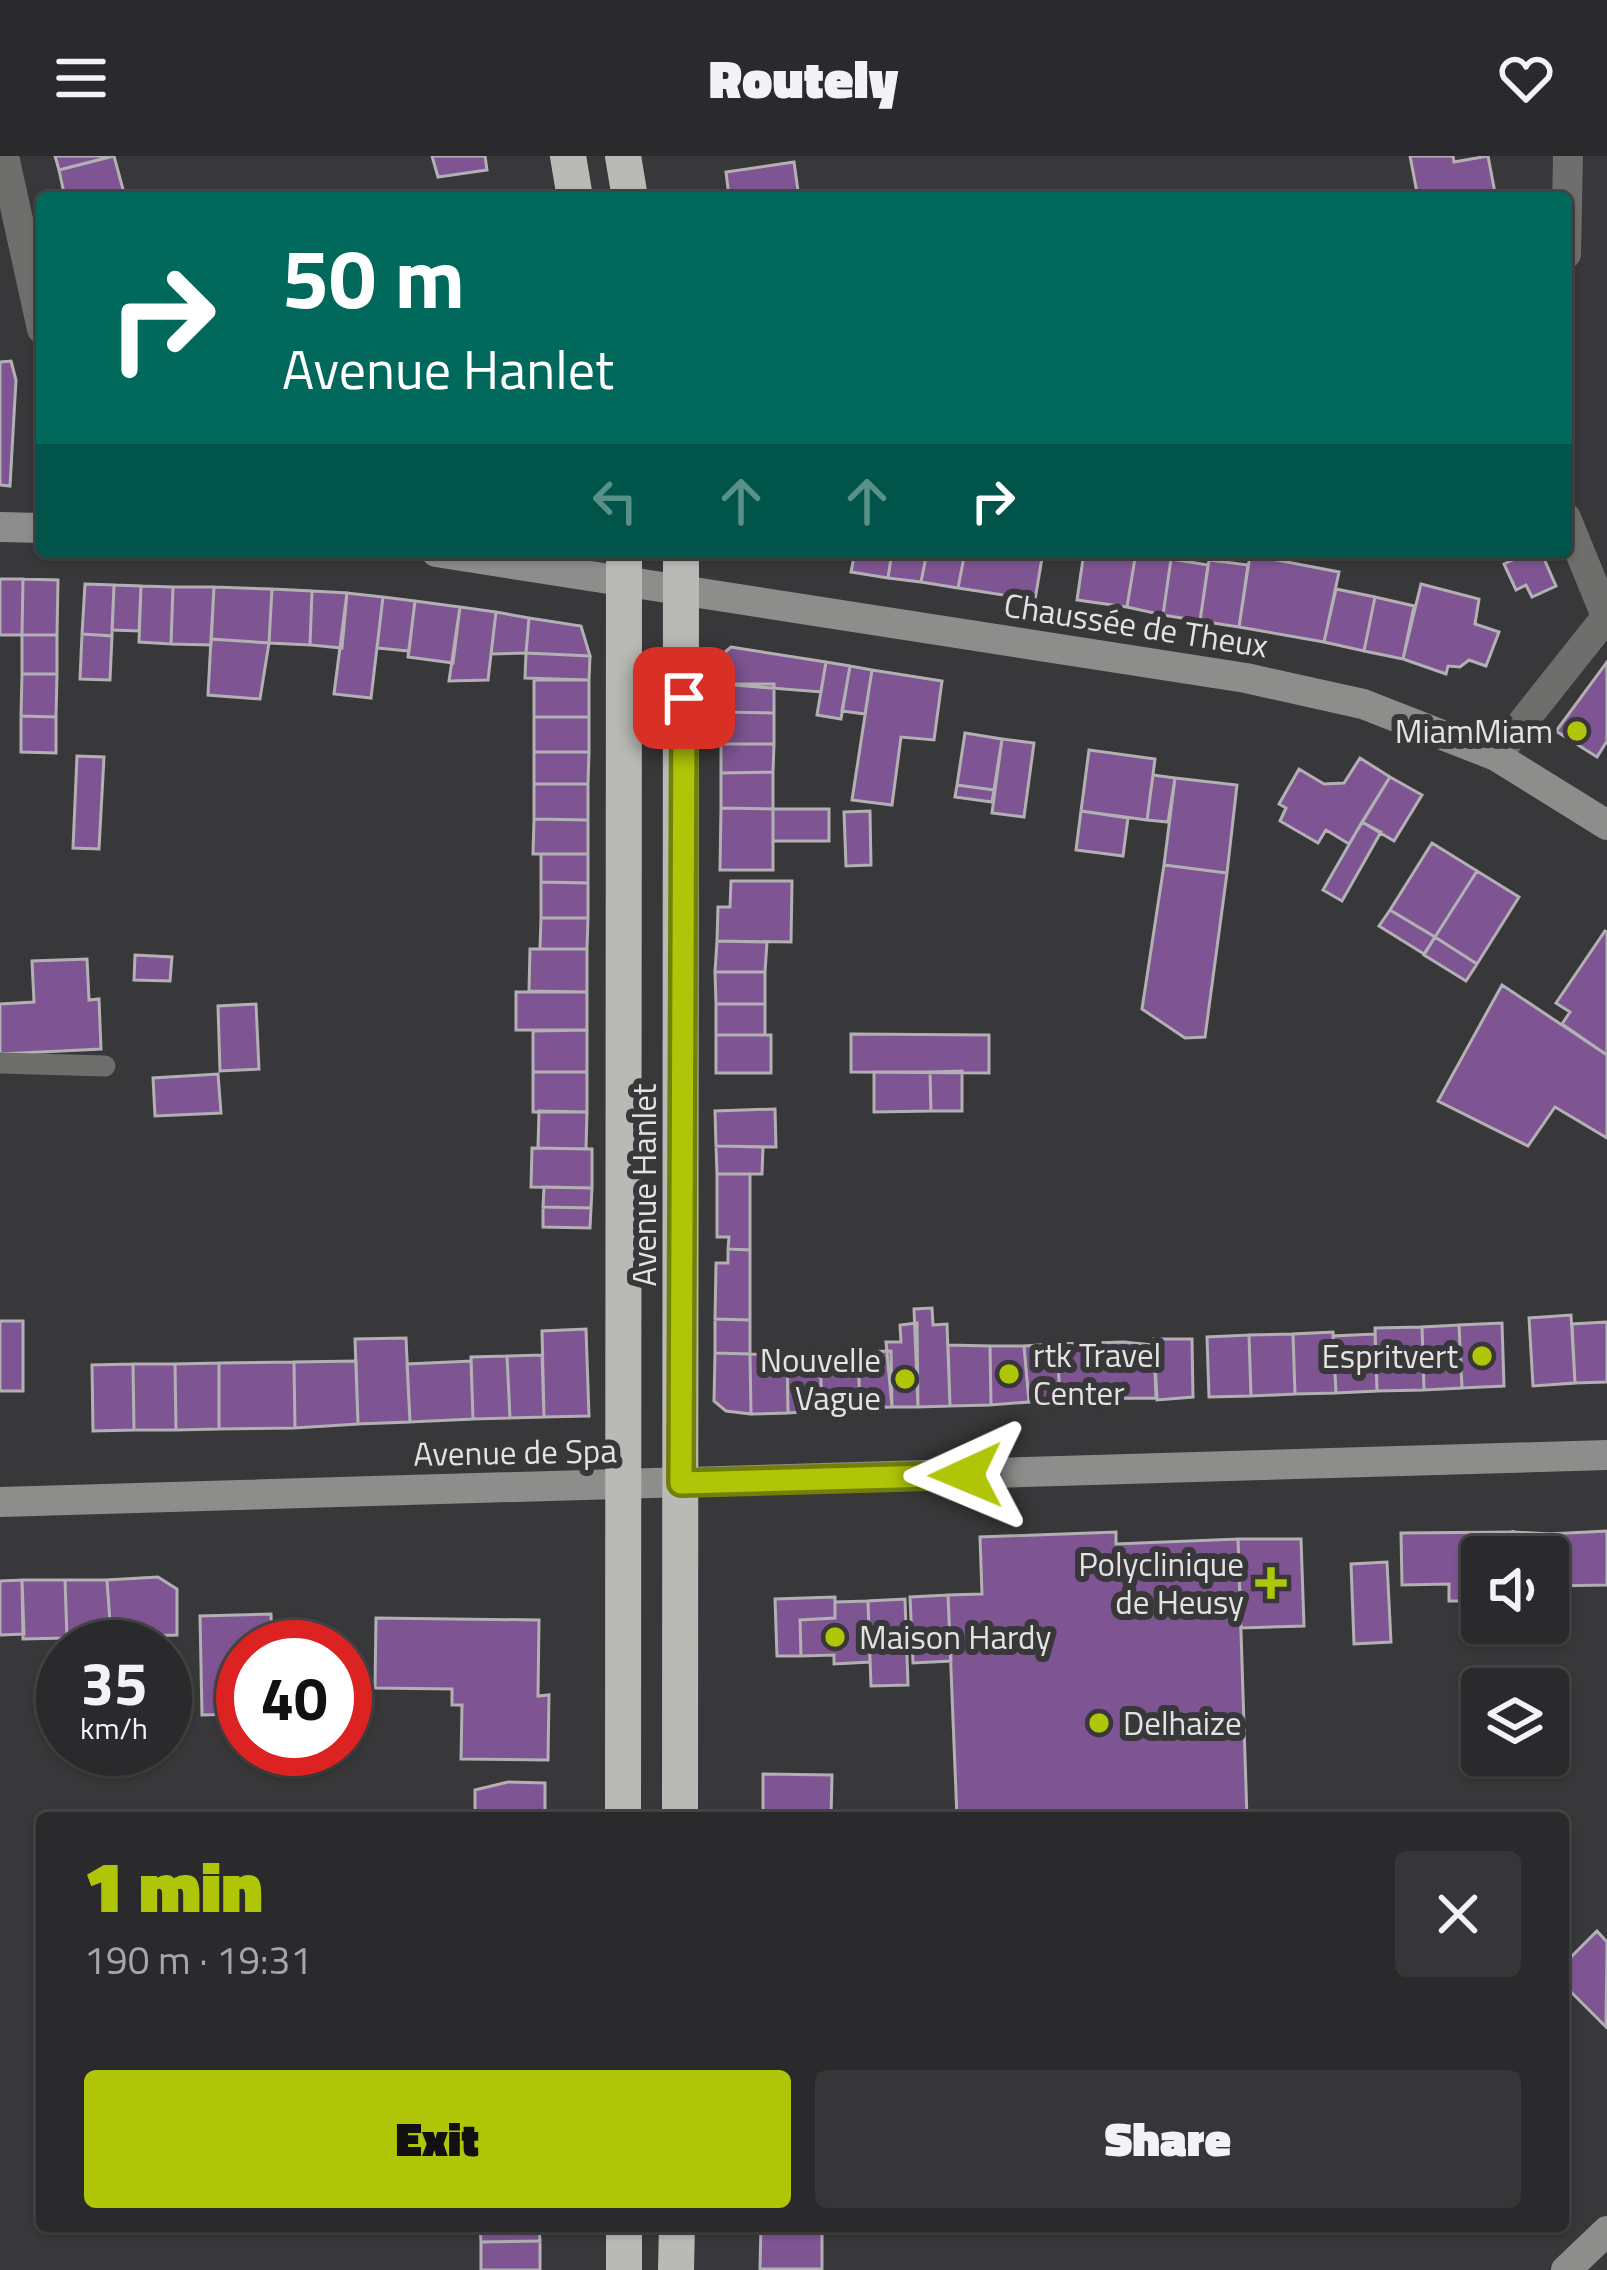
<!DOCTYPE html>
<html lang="en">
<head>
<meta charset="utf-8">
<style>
	body { margin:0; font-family:"Titillium Web",sans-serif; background:#363537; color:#f1f3f6; height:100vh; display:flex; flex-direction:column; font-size:45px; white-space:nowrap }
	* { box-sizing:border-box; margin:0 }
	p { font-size:39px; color:#a5a6a9 }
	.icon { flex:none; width:66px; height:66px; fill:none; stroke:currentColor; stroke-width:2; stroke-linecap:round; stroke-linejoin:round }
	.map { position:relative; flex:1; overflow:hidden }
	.side { position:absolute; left:36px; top:1656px; width:1533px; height:420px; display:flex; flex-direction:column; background:#2a292b; border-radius:12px; box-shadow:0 3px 9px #0004,0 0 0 3px #464547 }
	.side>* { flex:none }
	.banner { position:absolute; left:36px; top:36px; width:1536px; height:366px; border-radius:12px; box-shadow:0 3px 9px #0004,0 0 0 3px #464547; background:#00695c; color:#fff; overflow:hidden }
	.fabs { position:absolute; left:1461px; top:1380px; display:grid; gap:24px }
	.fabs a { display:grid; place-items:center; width:108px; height:108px; border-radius:12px; background:#2a292b; box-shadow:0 3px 9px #0004,0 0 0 3px #464547; font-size:60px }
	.speed { position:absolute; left:36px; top:1464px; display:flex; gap:24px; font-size:60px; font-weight:700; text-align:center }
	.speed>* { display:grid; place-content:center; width:156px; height:156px; border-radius:50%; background:#2a292b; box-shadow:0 3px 9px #0004,0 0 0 3px #464547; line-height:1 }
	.speed small { font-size:30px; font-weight:400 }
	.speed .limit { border:18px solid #d22; background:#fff; color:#111 }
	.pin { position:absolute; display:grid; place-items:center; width:102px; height:102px; color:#fff; margin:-51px; border-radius:24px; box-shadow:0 6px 18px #0006 }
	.me { position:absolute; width:132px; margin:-66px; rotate:269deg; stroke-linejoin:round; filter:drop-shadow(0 0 9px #0008) }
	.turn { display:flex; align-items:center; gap:42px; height:252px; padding:0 48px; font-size:54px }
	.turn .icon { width:156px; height:156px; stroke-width:2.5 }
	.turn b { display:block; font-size:84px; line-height:102px }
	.lanes { display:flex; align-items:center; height:114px; padding:0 48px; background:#0003; justify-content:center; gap:60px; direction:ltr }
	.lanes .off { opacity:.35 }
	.round { display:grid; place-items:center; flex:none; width:126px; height:126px; border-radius:12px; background:#363537 }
	.overview { display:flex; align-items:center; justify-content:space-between; height:204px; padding:0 48px }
	h1 { font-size:72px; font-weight:800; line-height:90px; color:#afc507 }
	.action { display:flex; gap:24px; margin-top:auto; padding:24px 48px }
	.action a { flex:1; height:138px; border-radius:12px; background:#afc507; color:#111; font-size:48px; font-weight:800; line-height:138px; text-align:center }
	.action a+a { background:#363537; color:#f1f3f6 }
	header { display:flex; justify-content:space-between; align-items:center; height:156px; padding:0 48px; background:#2a292b; font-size:54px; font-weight:800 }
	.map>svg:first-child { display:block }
	.building { fill:#7e5592; stroke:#b2b0b3; stroke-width:3 }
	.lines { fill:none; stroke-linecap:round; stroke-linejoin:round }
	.lane { stroke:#6e6f6d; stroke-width:21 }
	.street { stroke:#6e6f6d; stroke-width:30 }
	.secondary { stroke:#8d8d8b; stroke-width:30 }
	.highway { stroke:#b9bab6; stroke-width:36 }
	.route-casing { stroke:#728005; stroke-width:30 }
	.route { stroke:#afc507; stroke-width:21 }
	.poi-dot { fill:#afc507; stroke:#383739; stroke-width:4.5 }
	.labels { text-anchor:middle; stroke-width:12; stroke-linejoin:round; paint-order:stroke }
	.street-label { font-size:33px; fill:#e4e3e4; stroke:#383739 }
	.poi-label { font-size:33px; fill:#e4e3e4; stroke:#383739; text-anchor:end }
</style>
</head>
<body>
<header><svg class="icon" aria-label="menu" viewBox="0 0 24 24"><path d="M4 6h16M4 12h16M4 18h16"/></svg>Routely<svg class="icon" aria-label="heart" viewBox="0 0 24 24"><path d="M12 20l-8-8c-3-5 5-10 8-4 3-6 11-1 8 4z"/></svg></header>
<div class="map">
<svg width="1607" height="2114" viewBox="0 0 1607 2114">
	<rect width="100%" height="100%" fill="#383739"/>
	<path class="building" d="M55 0H113L59 14Z
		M114 0 124 37 65 42 59 14Z
		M432 0H485L487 14 438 21Z
		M1410 0H1453L1454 6 1488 0 1496 42H1418Z
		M794 6 799 42H720L729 41 726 16Z
		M11 205 16 224 10 330 0 329V206Z
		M855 396H892L888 422 851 416Z
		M892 396H927L921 426 888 422Z
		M927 396H965L958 432 921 426Z
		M965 396H1043L1035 444 958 432Z
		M1084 396H1136L1127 451 1077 444Z
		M1136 396H1172L1163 459 1127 451Z
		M1530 396H1541L1556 430 1532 441 1526 429 1516 434 1504 408Z
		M1250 399 1339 416 1324 486 1239 471Z
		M1171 403 1208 409 1200 465 1163 459Z
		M1209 404 1248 409 1239 471 1200 465Z
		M0 423H23L22 479H0Z
		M23 423 58 424 57 479H22Z
		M85 428 114 429 112 480 82 478Z
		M1421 428 1479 443 1475 468 1499 476 1486 510 1469 504 1460 511 1448 510 1446 518 1403 503Z
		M114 429 141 430 139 475 112 474Z
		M141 430 173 431 171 488 139 486Z
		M173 431H214L211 489 171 488Z
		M214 431 272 433 269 487 211 483Z
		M272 433 312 435 310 489 269 487Z
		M1336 433 1375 441 1364 495 1324 486Z
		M312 435 347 437 342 492 310 489Z
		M347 437 383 441 371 542 334 538Z
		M383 441 415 445 409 495 377 492Z
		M1375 441 1414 450 1403 503 1364 495Z
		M415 445 460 451 453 507 408 501Z
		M460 451 496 456 488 524 449 525Z
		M496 456 529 462 526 497 491 498Z
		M529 462 581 470 590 500 526 497Z
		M82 478 112 480 110 524 80 523Z
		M22 479H57V518H22Z
		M211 483 269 487 260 543 208 539Z
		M731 491 826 506 821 536 721 528 726 516 719 501Z
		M526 497 590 500 589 524 525 522Z
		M826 506 850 510 841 563 817 559Z
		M1607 506V585L1597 601 1556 575Z
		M850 510 872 514 865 558 842 555Z
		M872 514 942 525 934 584 901 581 892 649 852 644Z
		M22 518H57L56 561 21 560Z
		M534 524H589V561H534Z
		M721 528H774V557L721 556Z
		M721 556 774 557V588H721Z
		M21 560 56 561V597L21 596Z
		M534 561H589V596H534Z
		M965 577 1002 583 994 634 957 629Z
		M1002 583 1034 587 1024 661 992 657Z
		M721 588H774L773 616 721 617Z
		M1089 594 1155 603 1147 664 1081 655Z
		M534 596H589L588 628H534Z
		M77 600 104 601 99 693 73 692Z
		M1360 602 1390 621 1349 688 1326 674 1318 687 1280 665 1286 652 1279 648 1299 613 1324 628 1344 627Z
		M773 616V653L721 652V617Z
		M1153 619 1175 622 1168 666 1147 664Z
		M1390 621 1422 639 1394 685 1362 666Z
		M1175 622 1237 629 1227 717 1164 709Z
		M534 628H588V664L534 663Z
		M957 629 994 634 992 646 955 641Z
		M721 652 773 653V714H720Z
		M773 653H829V685H773Z
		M870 655 871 709 846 710 844 656Z
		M1081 655 1128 662 1123 700 1076 694Z
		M534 663 588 664V698H533Z
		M1362 666 1381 676 1342 745 1323 734Z
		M1432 687 1477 715 1435 781 1390 754Z
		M541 698H588V727L541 726Z
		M1164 709 1227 717 1205 881 1185 882 1142 853Z
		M1477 715 1519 741 1477 808 1435 781Z
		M731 725H792L791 786 717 785 718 751H730Z
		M541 726 588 727V762H541Z
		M1390 754 1435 781 1424 798 1379 770Z
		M541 762H588L587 793H540Z
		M1605 775 1607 776V899L1562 868 1570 856 1556 847Z
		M1435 781 1477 808 1466 825 1424 799Z
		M717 785 767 786 765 816H715Z
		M530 793H587V836L529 835Z
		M135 799 172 801 170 825 134 824Z
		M87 803 89 844 99 843 101 893 0 898V848L34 846 32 805Z
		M715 816H765V848H716Z
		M1502 829 1607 899V982L1555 951 1528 990 1438 945Z
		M516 836H587V874H516Z
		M256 848 259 913 220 915 218 850Z
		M716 848H765V879H716Z
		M587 874V916H533V875Z
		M851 878 989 879V917L851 916Z
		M716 879H771V917H716Z
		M962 915V955H931L930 916Z
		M533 916H587V956H533Z
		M874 916H930L931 955 874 956Z
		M218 918 221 957 155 960 153 922Z
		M775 953 776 991 716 990 715 955Z
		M539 955 587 956 586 993 538 992Z
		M716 990 763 991 762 1018H717Z
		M532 992 592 993V1032L531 1031Z
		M717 1018H750V1094L728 1093 729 1081H717Z
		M544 1031 592 1032 591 1052 543 1051Z
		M543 1051 591 1052 590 1072 543 1071Z
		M728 1093 750 1094V1164L715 1163 716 1107H728Z
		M932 1152 933 1169 947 1168 950 1250 918 1251 914 1153Z
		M1571 1159 1575 1227 1533 1230 1529 1162Z
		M715 1163 750 1164V1198L715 1197Z
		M0 1165H23V1235H0Z
		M1607 1166V1226L1575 1227 1572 1168Z
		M917 1167 918 1251H892L886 1186H901L900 1169Z
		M1502 1167 1504 1230 1462 1232 1459 1169Z
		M1459 1169 1462 1232 1424 1234 1422 1171Z
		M1422 1171 1424 1234 1377 1235 1375 1172Z
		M586 1173 589 1260 544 1261 542 1175Z
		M1333 1176 1336 1237 1295 1238 1293 1178Z
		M1293 1178 1295 1238 1251 1240 1249 1179Z
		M1375 1178 1377 1235 1336 1237 1333 1180Z
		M1249 1179 1251 1240 1209 1241 1207 1181Z
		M406 1182 410 1266 358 1268 355 1183Z
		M1154 1183H1192L1193 1241 1157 1244Z
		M1124 1186 1154 1189 1156 1242 1060 1243 1057 1188Z
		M1057 1188 1060 1243 1029 1246 1024 1190Z
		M948 1189 990 1190 991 1249 950 1250Z
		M990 1190H1024L1029 1246 991 1249Z
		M891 1195 892 1251 860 1252 858 1196Z
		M858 1196 860 1252 822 1255 820 1198Z
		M715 1197 750 1198 751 1258 726 1255 714 1245Z
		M750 1198 787 1199 788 1257 751 1258Z
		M820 1198 822 1255 788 1257 787 1199Z
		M542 1199 544 1261 510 1262 507 1200Z
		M507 1200 510 1262 473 1263 471 1201Z
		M356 1205 358 1268 295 1272 294 1206Z
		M471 1205 473 1263 410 1266 407 1208Z
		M294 1206 295 1272 219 1273V1207Z
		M219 1207V1273L176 1274 175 1208Z
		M133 1208H175L176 1274H134Z
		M133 1208 134 1274 93 1275 92 1209Z
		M1607 1375V1429L1551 1430 1550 1378Z
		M1116 1376V1388L1238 1383 1247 1662H957L948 1439 982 1438 980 1381Z
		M1513 1376 1550 1378 1548 1442V1401H1513Z
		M1513 1376V1401H1482V1445H1449V1428L1402 1429 1401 1377Z
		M1238 1383H1301L1304 1470 1241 1472Z
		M1387 1406 1391 1486 1354 1488 1351 1408Z
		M158 1421 177 1433V1479L111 1481 107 1424Z
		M22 1424 24 1478 0 1479V1425Z
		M22 1424H65L67 1482 23 1483Z
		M65 1424H107L111 1481 67 1482Z
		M948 1439 951 1505 913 1507 910 1441Z
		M835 1441V1462L800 1464 801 1500H777L775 1443Z
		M905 1443 908 1529 871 1530 868 1445Z
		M868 1445 870 1506 834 1508V1499L801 1500 800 1464 835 1462V1446Z
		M271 1458 272 1491H243V1558L202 1559 200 1460Z
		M376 1462 539 1464 538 1540 549 1539 548 1604 461 1603 462 1549H452V1533L375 1532Z
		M763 1618 832 1619 831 1662H763Z
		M508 1626 545 1627V1662H475V1634Z
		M1597 1775 1607 1786 1606 1871 1563 1828V1809Z
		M480 2070H539L540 2085 481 2086Z
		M761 2070 822 2071V2113H760Z
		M540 2085V2114H481V2086Z"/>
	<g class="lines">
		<path class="lane" d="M0 907 105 910"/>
		<path class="street" d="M4 0 42 173
			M1566 98 1568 0
			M1566 362 1606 460
			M1496 600 1607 460"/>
		<path class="secondary" d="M0 371 42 372
			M436 396 1246 522 1363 548 1496 600 1607 669
			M0 1346 1607 1299
			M1566 2114 1607 2075"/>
		<path class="highway" d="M568 0 575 42
			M623 0 630 42
			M623 1662 624 396
			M680 1662 681 396
			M624 2070V2114
			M676 2114 677 2070"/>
	</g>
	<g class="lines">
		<defs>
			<path id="route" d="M684 542 681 1327 966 1319"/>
		</defs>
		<use href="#route" class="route-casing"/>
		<use href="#route" class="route"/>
	</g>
	<g class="poi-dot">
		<circle cx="1577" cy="575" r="12"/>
		<circle cx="1482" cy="1200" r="12"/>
		<circle cx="1009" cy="1218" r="12"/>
		<circle cx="905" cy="1223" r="12"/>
		<path d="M1265 1409h12v12h12v12h-12v12h-12v-12h-12v-12h12z"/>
		<circle cx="835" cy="1481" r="12"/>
		<circle cx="1099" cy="1567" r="12"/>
	</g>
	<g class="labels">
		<g class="street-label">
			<text transform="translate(1136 469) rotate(9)" y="12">Chaussée de Theux</text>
			<text transform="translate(644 1029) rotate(-90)" y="12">Avenue Hanlet</text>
			<text transform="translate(515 1296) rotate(-1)" y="12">Avenue de Spa</text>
		</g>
		<g class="poi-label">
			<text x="1553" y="587">MiamMiam</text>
			<text x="1033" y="1211" text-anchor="start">rtk Travel<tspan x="1033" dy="38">Center</tspan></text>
			<text x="1458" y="1212">Espritvert</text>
			<text x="881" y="1216">Nouvelle<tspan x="881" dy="38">Vague</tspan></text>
			<text x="1244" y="1420">Polyclinique<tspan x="1244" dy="38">de Heusy</tspan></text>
			<text x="859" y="1493" text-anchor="start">Maison Hardy</text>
			<text x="1123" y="1579" text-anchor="start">Delhaize</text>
		</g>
	</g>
</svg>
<div class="fabs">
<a><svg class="icon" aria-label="sound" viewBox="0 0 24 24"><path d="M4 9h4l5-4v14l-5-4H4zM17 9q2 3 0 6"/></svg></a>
<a><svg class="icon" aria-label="layers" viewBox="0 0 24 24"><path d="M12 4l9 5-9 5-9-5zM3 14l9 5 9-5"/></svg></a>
</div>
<div class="speed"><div>35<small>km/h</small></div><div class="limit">40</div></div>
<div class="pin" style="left:684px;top:542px;background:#d93025"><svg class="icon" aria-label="arrive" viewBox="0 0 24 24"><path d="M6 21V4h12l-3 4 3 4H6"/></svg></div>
<svg class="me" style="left:966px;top:1319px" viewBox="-20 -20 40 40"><path d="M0-17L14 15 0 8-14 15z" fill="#afc507" stroke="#fff" stroke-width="4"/></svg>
<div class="banner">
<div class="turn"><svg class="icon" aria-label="right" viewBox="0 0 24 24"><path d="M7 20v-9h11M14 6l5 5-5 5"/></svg><div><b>50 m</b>Avenue Hanlet</div></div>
<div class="lanes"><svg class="icon off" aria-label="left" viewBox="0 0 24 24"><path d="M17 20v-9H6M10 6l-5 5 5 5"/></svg><svg class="icon off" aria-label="ahead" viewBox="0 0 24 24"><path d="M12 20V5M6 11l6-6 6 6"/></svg><svg class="icon off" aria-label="ahead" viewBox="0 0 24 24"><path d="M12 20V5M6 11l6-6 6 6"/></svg><svg class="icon" aria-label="right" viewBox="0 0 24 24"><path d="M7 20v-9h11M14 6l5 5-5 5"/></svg></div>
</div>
<section class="side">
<div class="overview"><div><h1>1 min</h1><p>190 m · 19:31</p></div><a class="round"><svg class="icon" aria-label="close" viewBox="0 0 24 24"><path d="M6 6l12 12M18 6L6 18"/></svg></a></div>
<div class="action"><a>Exit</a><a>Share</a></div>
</section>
</div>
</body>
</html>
